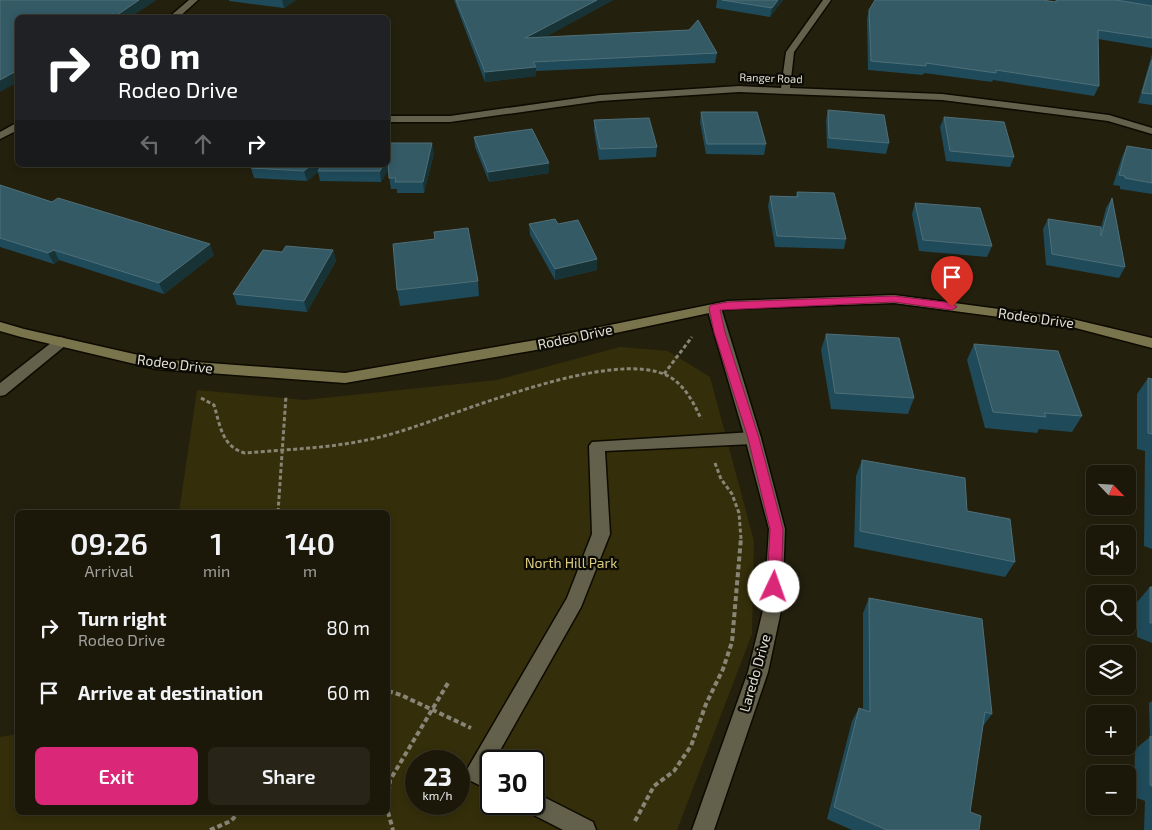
<!DOCTYPE html>
<html lang="en">
<head>
<meta charset="utf-8">
<style>
	body { margin:0; font-family:"Exo 2",sans-serif; background:#282518; color:#f1f3f6; height:100vh; display:flex; flex-direction:column; font-size:19px; white-space:nowrap }
	* { box-sizing:border-box; margin:0 }
	p { font-size:16px; color:#a0a09c }
	.icon { flex:none; width:28px; height:28px; fill:none; stroke:currentColor; stroke-width:2; stroke-linecap:round; stroke-linejoin:round }
	.map { position:relative; flex:1; overflow:hidden }
	.details { position:absolute; left:15px; top:510px; width:375px; height:305px; display:flex; flex-direction:column; background:#1b180a; border-radius:8px; box-shadow:0 2px 8px #0003,0 0 0 1px #39372b }
	.details>* { flex:none }
	.banner { position:absolute; left:15px; top:15px; width:375px; height:152px; border-radius:8px; box-shadow:0 2px 8px #0003,0 0 0 1px #39372b; background:#202124; color:#fff; overflow:hidden }
	.needle { width:32px; rotate:115deg }
	.fabs { position:absolute; left:1086px; top:465px; display:grid; gap:10px }
	.fabs a { display:grid; place-items:center; width:50px; height:50px; border-radius:8px; background:#1b180a; box-shadow:0 2px 8px #0003,0 0 0 1px #39372b; font-size:25px }
	.speed { position:absolute; left:405px; top:750px; display:flex; gap:10px; font-size:25px; font-weight:700; text-align:center }
	.speed>* { display:grid; place-content:center; width:65px; height:65px; border-radius:50%; background:#1b180a; box-shadow:0 2px 8px #0003,0 0 0 1px #39372b; line-height:1 }
	.speed small { font-size:12px; font-weight:400 }
	.speed .limit { border:2px solid #111; border-radius:8px; background:#fff; color:#111 }
	.pin { position:absolute; display:grid; place-items:center; width:42px; height:42px; color:#fff; margin:-51px -21px; border-radius:50% 50% 50% 0; rotate:-45deg; box-shadow:0 0 5px #0007 }
	.pin .icon { rotate:45deg }
	.me { position:absolute; width:55px; margin:-28px; rotate:3deg; stroke-linejoin:round; filter:drop-shadow(0 0 4px #0008) }
	.turn { display:flex; align-items:center; gap:18px; height:105px; padding:0 20px; font-size:22px }
	.turn .icon { width:65px; height:65px; stroke-width:2.5 }
	.turn b { display:block; font-size:35px; line-height:42px }
	.lanes { display:flex; align-items:center; height:48px; padding:0 20px; background:#0003; justify-content:center; gap:25px; direction:ltr }
	.lanes .off { opacity:.35 }
	.eta { display:flex; justify-content:space-evenly; align-items:center; height:85px; text-align:center }
	.eta b { font-size:30px; font-weight:600; line-height:35px }
	.cta { display:flex; gap:10px; margin-top:auto; padding:10px 20px }
	.cta a { flex:1; height:58px; border-radius:8px; background:#db2777; color:#fff; font-size:20px; font-weight:600; line-height:58px; text-align:center }
	.cta a+a { background:#282518; color:#f1f3f6 }
	ul { padding:0; list-style:none }
	li { display:flex; align-items:center; gap:15px; height:65px; padding:0 20px }
	li div { flex:1 }
	li b { display:block; font-size:19px }
	li em { font-style:normal }
	.map>svg:first-child { display:block }
	.green { fill:#342e0a; fill-rule:evenodd }
	.lines { fill:none; stroke-linecap:round; stroke-linejoin:round }
	.lane-casing { stroke:#0d0a00; stroke-width:3 }
	.street-casing { stroke:#0d0a00; stroke-width:3 }
	.secondary-casing { stroke:#0d0a00; stroke-width:3 }
	.path-far1 { stroke:#888577; stroke-width:3; stroke-dasharray:4 2.5; stroke-linecap:butt }
	.path { stroke:#888577; stroke-width:4; stroke-dasharray:5 3; stroke-linecap:butt }
	.lane { fill:#63604b; fill-rule:evenodd }
	.street { fill:#63604b; fill-rule:evenodd }
	.secondary { fill:#7a744d; fill-rule:evenodd }
	.wall { fill:#1f4a59 }
	.shaded-wall { fill:#183336 }
	.building { fill:#345a66; stroke:#4f6f78 }
	.route { fill:#db2777; stroke:#8e194d }
	.labels { text-anchor:middle; stroke-width:4.5; stroke-linejoin:round; paint-order:stroke }
	.far-street-label { font-size:11px; fill:#e1dfd4; stroke:#0b0a04 }
	.street-label { font-size:14px; fill:#e1dfd4; stroke:#0b0a04 }
	.park-label { font-size:14px; fill:#dbcc7d; stroke:#0b0a04 }
</style>
</head>
<body>
<div class="map">
<svg width="1152" height="830" viewBox="0 0 1152 830">
	<rect width="100%" height="100%" fill="#24200e"/>
	<path class="green" d="M620 347 668 351 710 377 754 541 752 634 677 830H0V737L17 734 18 812H388V512H179L197 390 304 400 497 380ZM416 761H459V804H416ZM491 761H534V804H491Z"/>
	<g class="lines">
		<defs>
			<path id="lane" d="M61 337 66 339 68 342 66 345 5 395 0 396V383L56 339Z
				M753 432 758 434 761 438 758 442 753 444 605 451 610 534 581 607 494 761H491V791L469 780 465 773 469 766 567 598 592 534 589 446 592 442Z
				M534 792 593 822 596 830H563L526 811 524 804H534Z"/>
			<path id="street" d="M189 0H198L178 18H168Z
				M823 0H831L794 52 790 88 942 94 1109 115 1152 128V134L1108 121 942 100 739 92 600 101 450 122H388V116H450L600 95 739 86 781 88 786 52Z
				M18 122V130L0 139V132Z
				M714 304 721 308 761 438 785 529 782 606 768 672 714 830H692L748 672 764 606 769 529 745 438 707 308Z"/>
			<path id="secondary" d="M894 295 1068 318 1152 338V348L1068 326 894 303 728 309 536 350 345 383 156 369 21 337 0 331V322L24 329 156 359 345 373 536 340 728 301Z"/>
		</defs>
		<use href="#lane" class="lane-casing"/>
		<use href="#street" class="street-casing"/>
		<use href="#secondary" class="secondary-casing"/>
		<path class="path-far1" d="M664 374 692 337
			M201 398 214 405C220 425 222 447 245 453 292 449 339 448 384 436 448 420 612 344 670 377 685 386 694 403 701 419
			M715 463 721 479 732 494 739 513 741 539
			M278 512 286 396"/>
		<path class="path" d="M388 691 401 695 471 728
			M388 800 390 780 448 683
			M388 812 393 830
			M635 821 654 786 674 771 691 746 706 704 723 669 732 642 741 538
			M210 830 231 821 239 812"/>
		<use href="#lane" class="lane"/>
		<use href="#street" class="street"/>
		<use href="#secondary" class="secondary"/>
	</g>
	<path class="wall" d="M0 0H156L129 18H18Z
		M229 0H296L284 8 229 1Z
		M454 0H613L545 37 717 53 715 63 536 71V76L485 82Z
		M717 0H783L770 17 716 8Z
		M1055 0H1152V48L1098 39 1099 86 1094 96 993 80 992 82 924 73 923 75 868 70 867 19 869 10 1055 2Z
		M1152 54V105L1138 103Z
		M828 110 889 143 886 154 827 148 826 120Z
		M701 112 766 144 764 155 706 154 700 122Z
		M944 117 1014 157 1010 167 946 161 940 127Z
		M594 120 657 147 656 157 599 160 594 130Z
		M474 137 549 173 489 182 475 147Z
		M1127 146 1152 150V194L1120 189V186L1113 185 1122 157Z
		M434 153 424 193H397V189H391L388 170 381 182 320 181 318 172 307 181 254 178 251 168Z
		M181 165H193L190 167Z
		M0 185 214 255 164 294 59 260 54 264 0 247Z
		M797 192 846 239 844 249 775 247 768 206 770 196H796Z
		M1112 198 1125 267 1119 278 1046 265 1043 229 1048 219 1101 228 1106 208Z
		M915 203 992 246 987 257 919 251 912 214Z
		M529 224H558L597 259V270L555 280 530 235Z
		M333 250 336 261 307 312 237 305 233 294 282 252Z
		M478 281 479 296 400 306 397 290Z
		M826 334 914 398 908 414 831 409 821 350Z
		M974 344 1082 416 1072 432 1039 429 1037 433 985 428 967 360Z
		M1148 378 1152 379V549L1144 546 1145 451 1137 449V394Z
		M862 460 967 511 1015 562 1005 577 854 547 856 476Z
		M1150 587H1152V643L1137 637V602Z
		M869 598 992 714 983 726 970 812 979 830H852L827 819 852 721 859 708 863 709V613Z
		M1152 701V830H1144L1145 801 1134 797 1135 749 1150 737 1149 703Z"/>
	<path class="shaded-wall" d="M139 0H156L129 18H118L117 15Z
		M282 0H296L284 8Z
		M597 0H613L526 48 525 38Z
		M778 0H783L770 17 772 8Z
		M112 14 113 18H106Z
		M536 67V76L485 82V72Z
		M18 70V82L0 92V80Z
		M432 143 434 153 424 193 423 182Z
		M388 158 389 168 381 182 380 171 383 165H388Z
		M549 163V173L489 182 488 172Z
		M311 165H327L318 171V172L307 181 304 171Z
		M210 244 214 255 164 294 159 283Z
		M54 250 59 260 54 264 48 253Z
		M333 250 336 261 307 312 304 301Z
		M597 259V270L555 280V269Z"/>
	<path class="building" d="M0 0H139L117 15 112 14 106 18H18V70L0 80Z
		M456 0H597L525 38 689 30 698 20 717 53 533 62 536 67 485 72Z
		M722 0H778L772 8Z
		M875 0H1042L1056 2 1057 0H1116L1152 6V38L1098 30 1099 86 996 70V73L926 63V66L871 61 869 10Z
		M1152 60V94L1142 93Z
		M828 110 884 115 889 143 829 138Z
		M701 112H757L766 144H707Z
		M944 117 1004 122 1014 157 950 151Z
		M649 118 657 147 600 149 594 120Z
		M532 129 549 163 488 172 474 137Z
		M388 143H432L423 182H395L396 178H389L388 159Z
		M1127 146 1152 150V183L1125 178V176L1119 175Z
		M252 165H311L304 171 251 168Z
		M322 165H383L380 171H318Z
		M0 185 52 202 58 198 210 244 159 283 54 250 48 253 0 238Z
		M797 192 834 193 846 239 777 236 770 196 798 197Z
		M1112 198 1125 267 1052 254 1048 219 1101 227V236Z
		M915 203 980 208 992 246 923 240Z
		M555 219 558 224 578 220 597 259 555 269 529 224Z
		M468 228 478 281 397 290 393 244 435 239 434 232Z
		M286 246 333 250 304 301 233 294 263 250 282 252Z
		M826 334 899 338 914 398 835 393Z
		M974 344 1058 351 1082 416 1044 413 1046 417 993 412Z
		M1148 378 1152 379V434L1148 433Z
		M862 460 965 478 967 511 1010 519 1015 562 860 531Z
		M1150 587H1152V623H1150Z
		M869 598 982 619 992 714 985 712 970 812 981 816 979 830H887L834 807 859 708 870 712Z
		M1150 736 1152 737V786L1150 785Z"/>
	<path class="route" d="M894 296 952 303 957 307 952 310 894 302 720 310 725 332 759 438 783 529 781 587 779 591 774 593 769 591 767 587 770 529 748 438 714 332 709 308 711 305 728 302Z"/>
	<g class="labels">
		<g class="far-street-label">
			<text transform="translate(771 78) rotate(2)" y="4">Ranger Road</text>
		</g>
		<g class="street-label">
			<text transform="translate(1036 318) rotate(8)" y="5">Rodeo Drive</text>
			<text transform="translate(575 337) rotate(-12)" y="5">Rodeo Drive</text>
			<text transform="translate(175 364) rotate(7)" y="5">Rodeo Drive</text>
			<text transform="translate(755 673) rotate(-74)" y="5">Laredo Drive</text>
		</g>
		<g class="park-label">
			<text x="571" y="568">North Hill Park</text>
		</g>
	</g>
</svg>
<div class="fabs">
<a><svg class="needle" viewBox="-14 -14 28 28"><path d="M0-13l5 13h-10z" fill="#e53935"/><path d="M0 13l5-13h-10z" fill="#a0a09c"/></svg></a>
<a><svg class="icon" aria-label="sound" viewBox="0 0 24 24"><path d="M4 9h4l5-4v14l-5-4H4zM17 9q2 3 0 6"/></svg></a>
<a><svg class="icon" aria-label="search" viewBox="0 0 24 24"><circle cx="10" cy="10" r="6"/><path d="M15 15l6 6"/></svg></a>
<a><svg class="icon" aria-label="layers" viewBox="0 0 24 24"><path d="M12 4l9 5-9 5-9-5zM3 14l9 5 9-5"/></svg></a>
<a>+</a>
<a>−</a>
</div>
<div class="speed"><div>23<small>km/h</small></div><div class="limit">30</div></div>
<div class="pin" style="left:952px;top:307px;background:#d93025"><svg class="icon" aria-label="arrive" viewBox="0 0 24 24"><path d="M6 21V4h12l-3 4 3 4H6"/></svg></div>
<svg class="me" style="left:774px;top:587px" viewBox="-20 -20 40 40"><circle r="19" fill="#fff"/><path d="M0-13L10 11 0 6-10 11z" fill="#db2777"/></svg>
<div class="banner">
<div class="turn"><svg class="icon" aria-label="right" viewBox="0 0 24 24"><path d="M7 20v-9h11M14 6l5 5-5 5"/></svg><div><b>80 m</b>Rodeo Drive</div></div>
<div class="lanes"><svg class="icon off" aria-label="left" viewBox="0 0 24 24"><path d="M17 20v-9H6M10 6l-5 5 5 5"/></svg><svg class="icon off" aria-label="ahead" viewBox="0 0 24 24"><path d="M12 20V5M6 11l6-6 6 6"/></svg><svg class="icon" aria-label="right" viewBox="0 0 24 24"><path d="M7 20v-9h11M14 6l5 5-5 5"/></svg></div>
</div>
<section class="details">
<div class="eta">
<div><b>09:26</b><p>Arrival</p></div>
<div><b>1</b><p>min</p></div>
<div><b>140</b><p>m</p></div>
</div>
<ul>
<li><svg class="icon" aria-label="right" viewBox="0 0 24 24"><path d="M7 20v-9h11M14 6l5 5-5 5"/></svg><div><b>Turn right</b><p>Rodeo Drive</p></div><em>80 m</em></li>
<li><svg class="icon" aria-label="arrive" viewBox="0 0 24 24"><path d="M6 21V4h12l-3 4 3 4H6"/></svg><div><b>Arrive at destination</b></div><em>60 m</em></li>
</ul>
<div class="cta"><a>Exit</a><a>Share</a></div>
</section>
</div>
</body>
</html>
